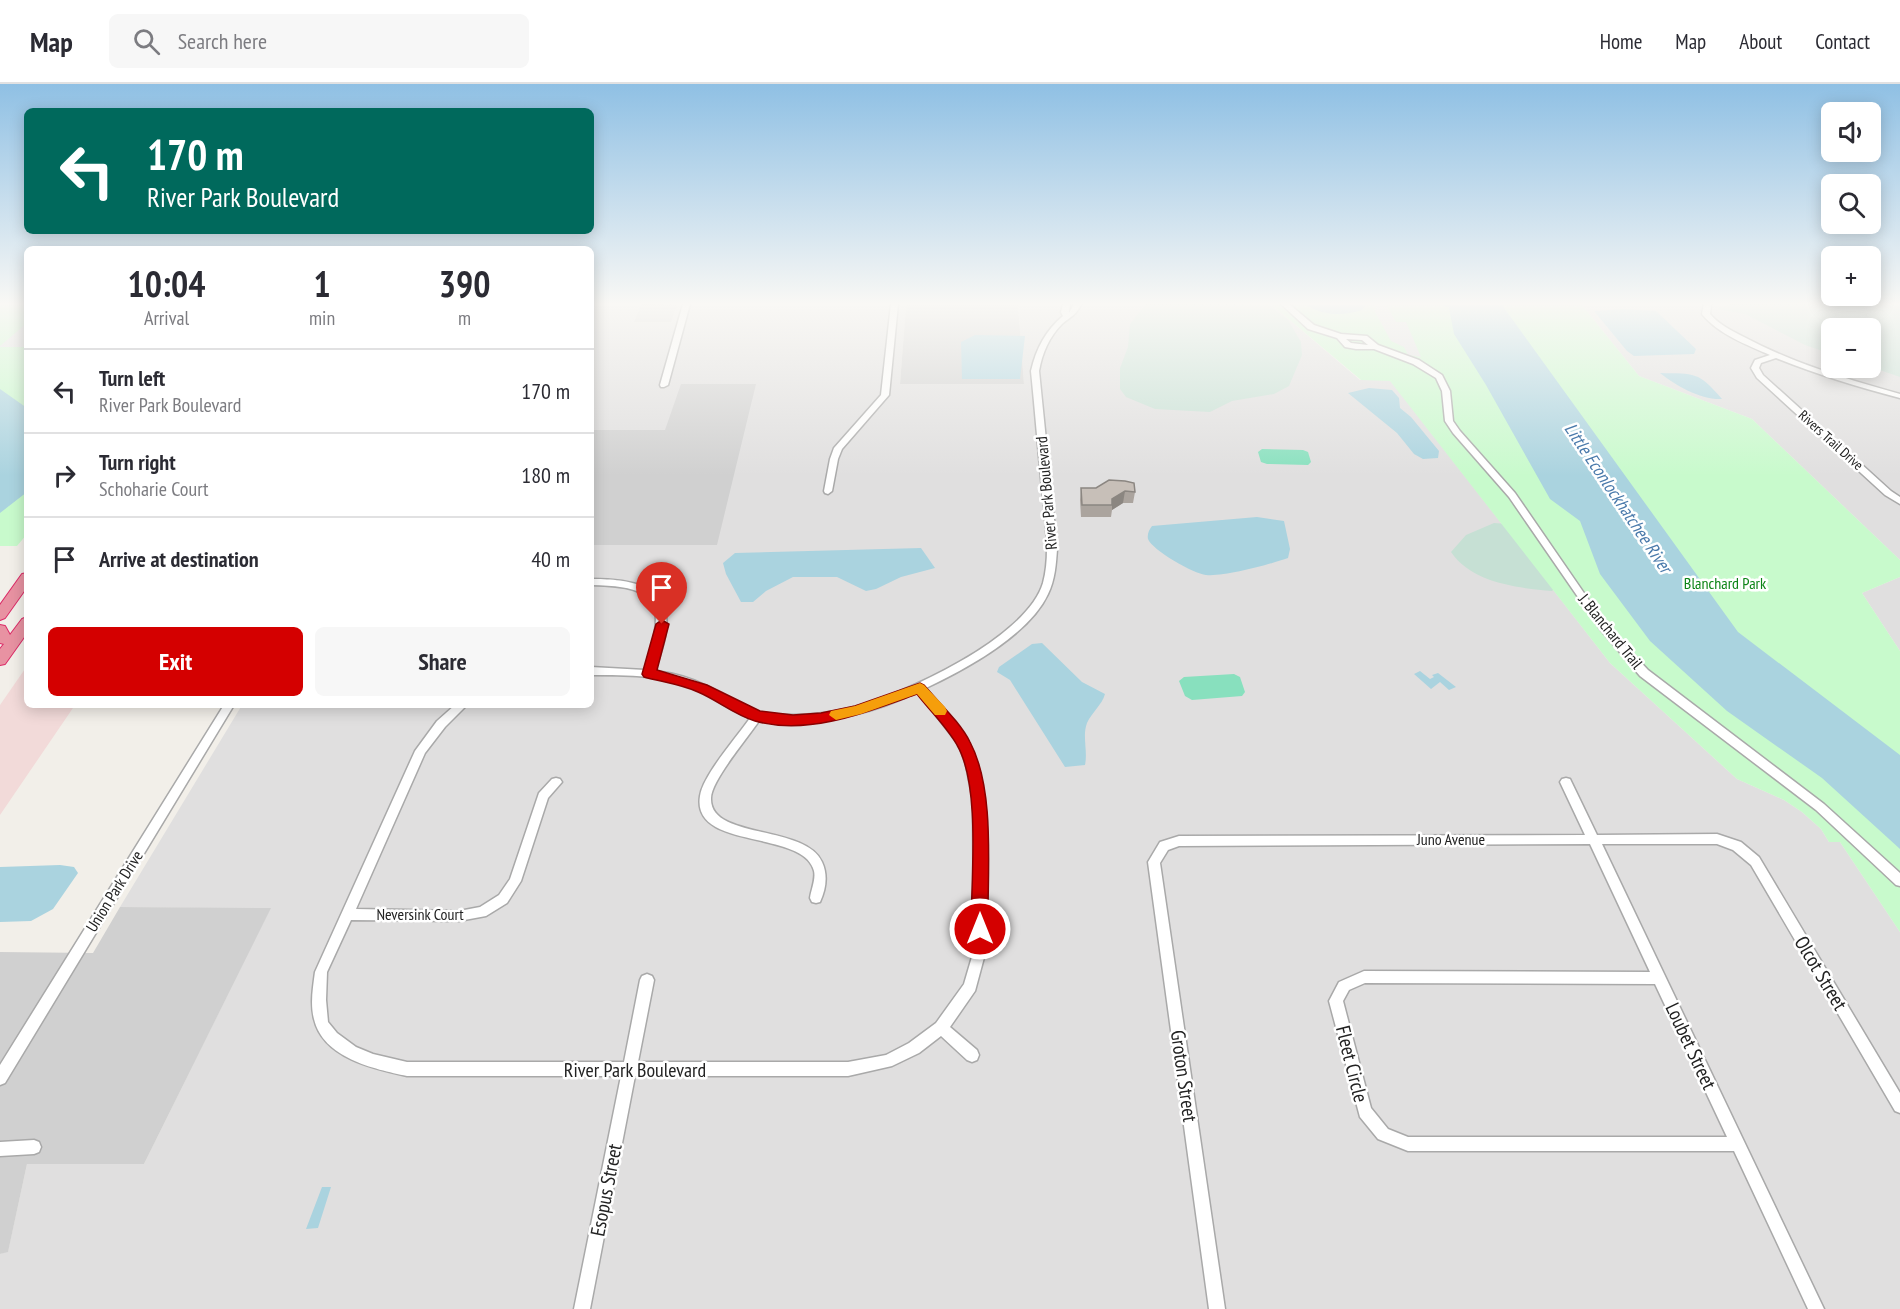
<!DOCTYPE html>
<html lang="en">
<head>
<meta charset="utf-8">
<style>
	body { margin:0; font-family:"PT Sans Narrow",sans-serif; background:#f7f7f7; color:#2b2b33; height:100vh; display:flex; flex-direction:column; font-size:22px; white-space:nowrap }
	* { box-sizing:border-box; margin:0 }
	p { font-size:20px; color:#7c7c81 }
	.icon { flex:none; width:33px; height:33px; fill:none; stroke:currentColor; stroke-width:2; stroke-linecap:round; stroke-linejoin:round }
	.map { position:relative; flex:1; overflow:hidden }
	.details { position:absolute; left:24px; top:162px; width:570px; height:462px; display:flex; flex-direction:column; background:#fff; border-radius:9px; box-shadow:0 3px 15px #0003 }
	.details>* { flex:none }
	.guide { position:absolute; left:24px; top:24px; width:570px; height:126px; border-radius:9px; box-shadow:0 3px 15px #0003; background:#00695c; color:#fff; overflow:hidden }
	.buttons { position:absolute; left:1821px; top:18px; display:grid; gap:12px }
	.buttons a { display:grid; place-items:center; width:60px; height:60px; border-radius:9px; background:#fff; box-shadow:0 3px 15px #0003; font-size:30px }
	.pin { position:absolute; display:grid; place-items:center; width:51px; height:51px; color:#fff; margin:-62px -26px; border-radius:50% 50% 50% 0; rotate:-45deg; box-shadow:0 0 6px #0007 }
	.pin .icon { rotate:45deg }
	.me { position:absolute; width:66px; margin:-33px; rotate:0deg; stroke-linejoin:round; filter:drop-shadow(0 0 4px #0008) }
	.turn { display:flex; align-items:center; gap:21px; height:126px; padding:0 24px; font-size:27px }
	.turn .icon { width:78px; height:78px; stroke-width:2.5 }
	.turn b { display:block; font-size:42px; line-height:51px }
	.eta { display:flex; justify-content:space-evenly; align-items:center; height:102px; text-align:center }
	.eta b { font-size:36px; font-weight:700; line-height:42px }
	.cta { display:flex; gap:12px; margin-top:auto; padding:12px 24px }
	.cta a { flex:1; height:69px; border-radius:9px; background:#d40000; color:#fff; font-size:24px; font-weight:700; line-height:69px; text-align:center }
	.cta a+a { background:#f7f7f7; color:#2b2b33 }
	ul { padding:0; list-style:none }
	li { display:flex; align-items:center; gap:18px; height:84px; padding:0 24px; border-top:2px solid #e1e1e2 }
	li div { flex:1 }
	li b { display:block; font-size:22px }
	li em { font-style:normal }
	header { display:flex; align-items:center; gap:36px; box-sizing:border-box; height:84px; padding:0 30px; background:#fff; border-bottom:2px solid #e1e1e2 }
	header strong { font-size:28px }
	nav { display:flex; gap:33px; margin-inline-start:auto; font-size:21px }
	.search { width:420px; height:54px; background:#f7f7f7; display:flex; align-items:center; gap:15px; box-sizing:border-box; padding:0 21px; border-radius:9px; color:#7c7c81; font-size:22px }
	.map>svg:first-child { display:block }
	.residential { fill:#e0dfdf; fill-rule:evenodd }
	.commercial { fill:#f2dad9 }
	.religious { fill:#d0d0d0 }
	.wetland { fill:#c6e0d4 }
	.park { fill:#c8facc }
	.pitch { fill:#88e0be }
	.parking { fill:#e2e2e2 }
	.water { fill:#aad3df }
	.lines { fill:none; stroke-linecap:round; stroke-linejoin:round }
	.minor-casing { stroke:#a9a9a9; stroke-width:3 }
	.highway-casing { stroke:#dc2a67; stroke-width:2 }
	.minor { fill:#fff; fill-rule:evenodd }
	.highway { fill:#e892a2; fill-rule:evenodd }
	.wall { fill:#aba49e }
	.shaded-wall { fill:#8b8681 }
	.building { fill:#c7bfb8; stroke:#8b8681; stroke-width:1.5 }
	.route { fill:#d40000; stroke:#8a0000; stroke-width:1.5 }
	.slow { fill:#f59e0b }
	.labels { text-anchor:middle; stroke-width:5; stroke-linejoin:round; paint-order:stroke }
	.far-street-label { font-size:14px; fill:#222; stroke:#fff }
	.street-label { font-size:16px; fill:#222; stroke:#fff }
	.park-label { font-size:16px; fill:#0c8416; stroke:#fff }
	.water-label { font-size:18px; font-style:italic; fill:#4a7aab; stroke:#fff }
	.near-street-label { font-size:20px; fill:#222; stroke:#fff }
</style>
</head>
<body>
<header>
<strong>Map</strong>
<div class="search"><svg class="icon" aria-label="search" viewBox="0 0 24 24"><circle cx="10" cy="10" r="6"/><path d="M15 15l6 6"/></svg>Search here</div>
<nav><a>Home</a><a>Map</a><a>About</a><a>Contact</a></nav>
</header>
<div class="map">
<svg width="1900" height="1225" viewBox="0 0 1900 1225">
	<rect width="100%" height="100%" fill="#f2efe9"/>
	<path class="residential" d="M591 221H906L900 300H1024L1018 221H1272L1360 296H1390L1610 579 1737 695 1784 716 1802 728 1821 745 1829 758H1840L1900 848V1225H0V1170L8 1167 27 1080H144L270 825 120 823 242 621H591V461H717L665 346H591Z
		M1582 221H1900V476L1752 335 1639 292ZM1832 244H1870V284H1832Z
		M1900 493V567L1862 509Z"/>
	<path class="commercial" d="M27 582V621H75L0 731V621Z"/>
	<path class="religious" d="M641 221V220L677 221 671 238H634Z
		M906 221H1018L1024 300H900Z
		M681 300H756L717 461H591V346H665Z
		M120 823 271 824 144 1080H27L8 1168 0 1170V868L93 869Z"/>
	<path class="wetland" d="M1146 220 1269 221 1288 236 1301 258 1302 271 1289 302 1274 310 1232 317 1210 328 1155 325 1126 313 1120 305V284L1128 263 1130 240Z
		M1731 220 1900 221V293L1871 283 1870 244H1832L1831 270 1805 261 1745 230 1717 225Z
		M1494 439 1507 440 1555 504 1552 507C1518 504 1472 499 1451 468L1466 451Z"/>
	<path class="park" d="M0 221H27V450L17 462H0Z
		M1272 221H1582L1639 292 1752 335 1900 476V493L1862 509 1900 567V848L1840 758H1829L1821 745 1802 728 1784 716 1737 695 1610 579 1390 297 1361 296Z"/>
	<path class="pitch" d="M1262 365 1303 366 1308 368 1311 378 1308 381 1267 380 1261 378 1258 368Z
		M1234 590 1240 593 1245 608 1242 612 1192 616 1185 612 1179 597 1184 593Z"/>
	<path class="parking" d="M1374 221H1386L1396 238H1406L1421 273 1408 271 1404 263 1391 257 1374 226 1377 225Z
		M27 239V263H0V262Z"/>
	<path class="water" d="M1306 221H1305H1366L1362 226C1343 232 1324 232 1306 221Z
		M1442 221H1502L1738 548 1900 671V765L1822 694 1727 627 1650 557 1600 490 1580 437 1550 415 1486 301 1454 250 1449 224Z
		M1623 225 1656 227 1696 265 1694 270 1634 272 1627 267 1594 227Z
		M975 251 1025 252 1020 295H962L961 258Z
		M1660 289C1695 290 1698 287 1722 315 1701 316 1676 302 1660 289Z
		M1369 304 1392 306 1399 314 1400 324 1411 333 1439 367 1438 374 1423 375 1414 370 1397 349 1348 309Z
		M0 305 27 324V408L0 429Z
		M1257 433 1284 437 1290 465 1288 474C1271 480 1224 493 1206 491 1194 490 1152 466 1148 455 1147 450 1149 446 1152 442Z
		M921 464 935 484 901 493 876 505 866 507 837 493H793L766 507 753 518H741L726 490 723 479 735 469Z
		M1042 559 1082 598 1105 610C1102 621 1092 628 1087 639 1082 652 1088 667 1085 681L1065 683 1010 596 997 588 999 583 1032 560Z
		M1420 587 1430 595 1434 593 1432 591 1438 589 1456 603 1449 606 1440 598 1431 605 1414 590Z
		M60 781 74 783 78 789 53 825 31 837 0 838V783Z
		M322 1103H331L318 1144 306 1145Z"/>
	<g class="lines">
		<defs>
			<path id="minor" d="M683 220H690L668 301 664 303H661L660 301Z
				M891 220H898L889 311 842 365 838 375 832 407 828 410 825 409 824 407 830 375 834 364 881 311Z
				M1063 220H1070L1069 229 1074 220H1081C1076 232 1071 232 1062 240 1049 253 1042 270 1039 287L1057 465C1056 480 1055 496 1048 510 1029 551 966 585 926 604L969 659 978 681 985 717 986 866 975 907 950 943 977 966 979 971 977 976 972 978 967 976 941 952 919 969 892 982 848 992H635L590 1225H574L621 992H407C374 985 323 974 314 935 310 920 313 903 315 888L415 667 437 637 455 621H467L445 643 425 669 356 825 459 827 480 823 499 811 510 795 539 709 552 695 556 694 560 695 562 698 548 714 521 797 507 819 486 832 459 837 351 836 327 888 326 916 328 938 337 949 356 963 373 970 407 978H624L640 896 642 892 647 890 652 892 654 896 638 978H848L886 971 909 959 936 939 964 900 974 866 973 717 966 681 959 661 918 608C868 632 814 643 759 637 749 652 711 697 711 714 709 756 805 740 822 778 828 791 826 805 820 818L816 819 812 818 810 814C811 806 816 795 814 787 804 745 691 767 700 712 703 691 737 653 750 634 732 628 718 616 701 607 667 591 628 591 591 591V583L645 586C664 523 665 502 591 501V495C626 495 672 499 666 546 665 560 659 573 655 587 673 589 691 594 707 602 726 611 743 627 764 629 793 633 821 631 850 624 902 612 1027 554 1043 499 1051 469 1045 436 1042 405 1038 365 1035 326 1031 287 1036 265 1046 246 1063 232L1061 228Z
				M1281 220H1289L1314 241 1341 250 1367 252 1378 261 1419 276 1442 291 1450 307 1453 337 1460 347 1515 409 1606 541 1648 586 1824 720 1900 789V802L1896 801 1816 726 1640 592 1600 545 1509 413 1453 349 1445 337 1442 307 1436 294 1413 280 1374 265H1356L1345 263 1337 254 1308 245ZM1346 255 1362 256 1368 261 1351 259Z
				M1704 220H1711L1710 230C1718 240 1732 247 1744 253 1793 279 1846 295 1900 310V314C1858 303 1816 290 1776 274L1761 279 1759 284 1763 291 1891 407 1900 413V420L1885 411 1757 294 1751 284 1755 276 1770 271C1747 261 1718 250 1702 230Z
				M224 621H234L5 999 0 1001V981Z
				M1566 694 1570 695 1597 751 1717 750 1741 758 1759 773 1900 1009V1029L1895 1027 1751 781 1733 766 1717 760H1602L1824 1225H1808L1734 1067H1408L1378 1055 1360 1033 1329 917 1339 898 1364 887 1650 888 1590 760 1179 762 1168 766 1160 779 1225 1225H1209L1148 778 1160 758 1179 752 1585 751 1560 698 1562 695ZM1365 899 1655 900 1727 1053H1408L1388 1045 1371 1024 1343 917 1349 906Z
				M34 1056 39 1058 41 1063 39 1068 34 1070 0 1072V1058Z"/>
			<path id="highway" d="M27 489V503L5 534 0 536V521L22 490Z
				M27 533V549L5 580 0 581V565L4 560 0 559V541L5 542 10 551 22 535Z"/>
		</defs>
		<use href="#minor" class="minor-casing"/>
		<use href="#highway" class="highway-casing"/>
		<use href="#minor" class="minor"/>
		<use href="#highway" class="highway"/>
	</g>
	<path class="wall" d="M1081 404 1135 408 1133 419H1123L1112 426 1111 433H1081L1080 416Z"/>
	<path class="shaded-wall" d="M1125 407 1123 419 1112 426V415Z"/>
	<path class="building" d="M1109 396 1125 397 1134 399 1135 408 1125 407 1112 415V421H1082L1081 404H1096Z"/>
	<linearGradient id="sky" x2="0" y2="1"><stop stop-color="#8fc0e4"/><stop offset="0.56" stop-color="#f9f8f5"/><stop offset="1" stop-color="#f9f8f5" stop-opacity="0"/></linearGradient>
	<rect width="1900" height="392" fill="url(#sky)"/>
	<path class="route" d="M662 536 669 540 657 586 707 601 760 627 793 631 821 629 855 622 920 599 924 601C939 619 960 638 970 658 996 707 987 790 988 845L985 850 980 852 974 850 971 845C971 797 981 702 957 661 947 643 930 627 917 610 867 628 809 652 755 637 735 631 717 616 698 608 680 600 662 598 644 593L642 590 656 540Z"/>
	<path class="slow" d="M920 599 924 601 945 623 947 627 945 631H935L917 610 861 630 836 636 829 631 831 627 855 622Z"/>
	<g class="labels">
		<g class="far-street-label">
			<text transform="translate(1831 356) rotate(42)" y="5">Rivers Trail Drive</text>
		</g>
		<g class="street-label">
			<text transform="translate(1046 409) rotate(-95)" y="6">River Park Boulevard</text>
			<text transform="translate(1611 547) rotate(51)" y="6">J. Blanchard Trail</text>
			<text x="1451" y="761">Juno Avenue</text>
			<text transform="translate(114 807) rotate(-58)" y="6">Union Park Drive</text>
			<text x="420" y="836">Neversink Court</text>
		</g>
		<g class="park-label">
			<text x="1725" y="505">Blanchard Park</text>
		</g>
		<g class="water-label">
			<text transform="translate(1618 414) rotate(56)" y="6">Little Econlockhatchee River</text>
		</g>
		<g class="near-street-label">
			<text transform="translate(1821 889) rotate(59)" y="7">Olcot Street</text>
			<text transform="translate(1691 962) rotate(65)" y="7">Loubet Street</text>
			<text transform="translate(1352 980) rotate(76)" y="7">Fleet Circle</text>
			<text x="635" y="993">River Park Boulevard</text>
			<text transform="translate(1184 992) rotate(82)" y="7">Groton Street</text>
			<text transform="translate(606 1106) rotate(-79)" y="7">Esopus Street</text>
		</g>
	</g>
</svg>
<div class="buttons">
<a><svg class="icon" aria-label="sound" viewBox="0 0 24 24"><path d="M4 9h4l5-4v14l-5-4H4zM17 9q2 3 0 6"/></svg></a>
<a><svg class="icon" aria-label="search" viewBox="0 0 24 24"><circle cx="10" cy="10" r="6"/><path d="M15 15l6 6"/></svg></a>
<a>+</a>
<a>−</a>
</div>
<div class="pin" style="left:662px;top:540px;background:#d93025"><svg class="icon" aria-label="arrive" viewBox="0 0 24 24"><path d="M6 21V4h12l-3 4 3 4H6"/></svg></div>
<svg class="me" style="left:980px;top:845px" viewBox="-20 -20 40 40"><circle r="17" fill="#d40000" stroke="#fff" stroke-width="3"/><path d="M0-11L8 9 0 5-8 9z" fill="#fff"/></svg>
<div class="guide">
<div class="turn"><svg class="icon" aria-label="left" viewBox="0 0 24 24"><path d="M17 20v-9H6M10 6l-5 5 5 5"/></svg><div><b>170 m</b>River Park Boulevard</div></div>
</div>
<section class="details">
<div class="eta">
<div><b>10:04</b><p>Arrival</p></div>
<div><b>1</b><p>min</p></div>
<div><b>390</b><p>m</p></div>
</div>
<ul>
<li><svg class="icon" aria-label="left" viewBox="0 0 24 24"><path d="M17 20v-9H6M10 6l-5 5 5 5"/></svg><div><b>Turn left</b><p>River Park Boulevard</p></div><em>170 m</em></li>
<li><svg class="icon" aria-label="right" viewBox="0 0 24 24"><path d="M7 20v-9h11M14 6l5 5-5 5"/></svg><div><b>Turn right</b><p>Schoharie Court</p></div><em>180 m</em></li>
<li><svg class="icon" aria-label="arrive" viewBox="0 0 24 24"><path d="M6 21V4h12l-3 4 3 4H6"/></svg><div><b>Arrive at destination</b></div><em>40 m</em></li>
</ul>
<div class="cta"><a>Exit</a><a>Share</a></div>
</section>
</div>
</body>
</html>
